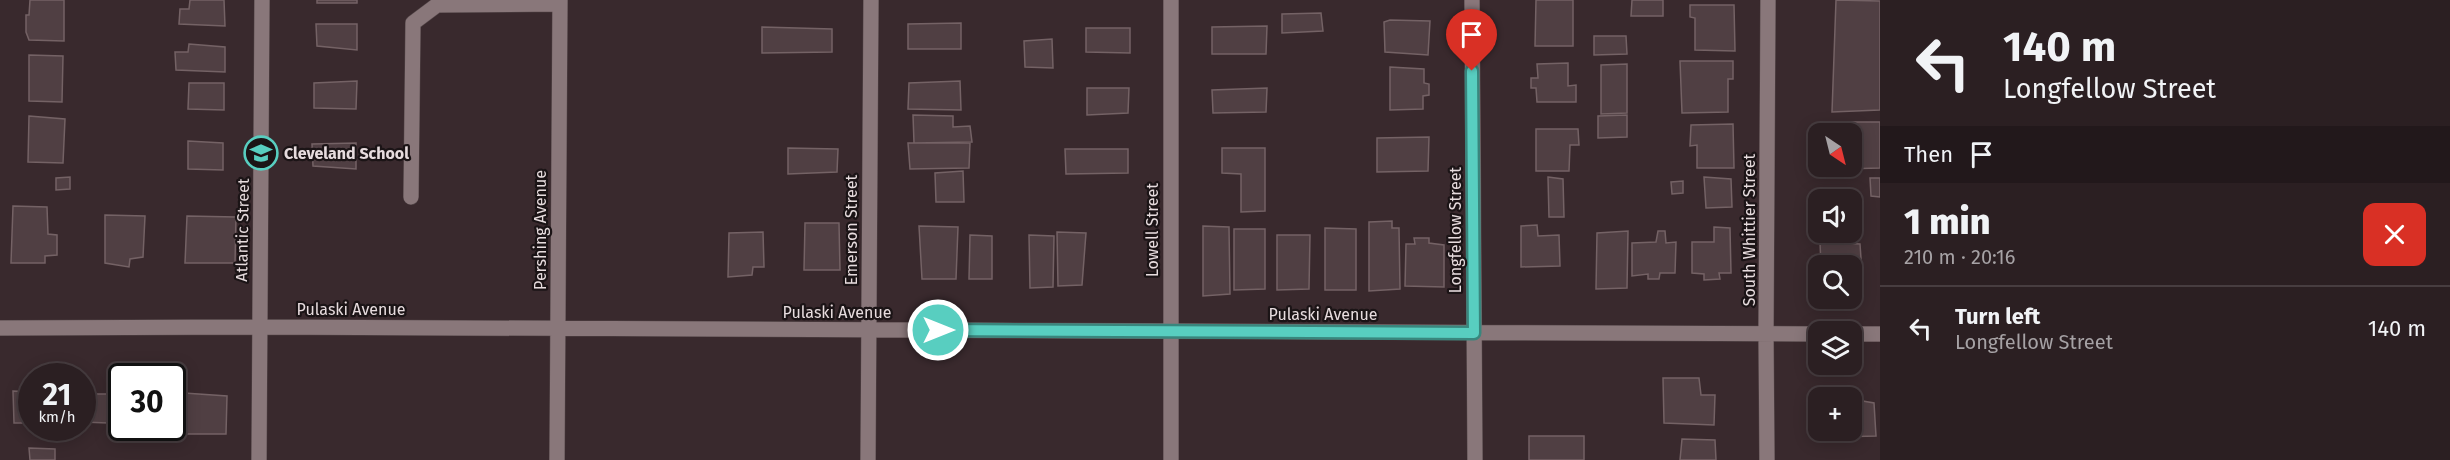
<!DOCTYPE html>
<html lang="en">
<head>
<meta charset="utf-8">
<style>
	body { margin:0; font-family:"Fira Sans",sans-serif; background:#372c2f; color:#f1f3f6; height:100vh; display:flex; flex-direction:column; font-size:22px; white-space:nowrap }
	* { box-sizing:border-box; margin:0 }
	p { font-size:20px; color:#a6a2a5 }
	.icon { flex:none; width:33px; height:33px; fill:none; stroke:currentColor; stroke-width:2; stroke-linecap:round; stroke-linejoin:round }
	.map { position:relative; flex:1; overflow:hidden }
	.panel { display:flex; flex-direction:column; background:#2b1f22; width:570px }
	.panel>* { flex:none }
	.top-card { background:#2b1f22; color:#f1f3f6; overflow:hidden }
	.needle { width:39px; rotate:145deg }
	.fabs { position:absolute; left:1808px; top:123px; display:grid; gap:12px }
	.fabs a { display:grid; place-items:center; width:54px; height:54px; border-radius:12px; background:#2b1f22; box-shadow:0 3px 15px #0003,0 0 0 2px #473d40; font-size:30px }
	.speed { position:absolute; left:18px; top:363px; display:flex; gap:12px; font-size:30px; font-weight:700; text-align:center }
	.speed>* { display:grid; place-content:center; width:78px; height:78px; border-radius:50%; background:#2b1f22; box-shadow:0 3px 15px #0003,0 0 0 2px #473d40; line-height:1 }
	.speed small { font-size:15px; font-weight:400 }
	.speed .limit { border:3px solid #111; border-radius:9px; background:#fff; color:#111 }
	.pin { position:absolute; display:grid; place-items:center; width:51px; height:51px; color:#fff; margin:-62px -26px; border-radius:50% 50% 50% 0; rotate:-45deg; box-shadow:0 0 6px #0007 }
	.pin .icon { rotate:45deg }
	.me { position:absolute; width:66px; margin:-33px; rotate:90deg; stroke-linejoin:round; filter:drop-shadow(0 0 4px #0008) }
	.turn { display:flex; align-items:center; gap:21px; height:126px; padding:0 24px; font-size:27px }
	.turn .icon { width:78px; height:78px; stroke-width:2.5 }
	.turn b { display:block; font-size:42px; line-height:51px }
	.then { display:flex; align-items:center; height:57px; padding:0 24px; background:#0003; gap:12px; font-size:22px }
	.round { display:grid; place-items:center; flex:none; width:63px; height:63px; border-radius:12px; background:#372c2f }
	.head { display:flex; align-items:center; justify-content:space-between; height:102px; padding:0 24px }
	h1 { font-size:36px; font-weight:800; line-height:45px }
	ul { padding:0; list-style:none }
	li { display:flex; align-items:center; gap:18px; height:84px; padding:0 24px; border-top:2px solid #473d40 }
	li div { flex:1 }
	li b { display:block; font-size:22px }
	li em { font-style:normal }
	main { display:flex; flex:1; min-height:0 }
	.map>svg:first-child { display:block }
	.building { fill:#503f43; stroke:#746265; stroke-width:1.5 }
	.lines { fill:none; stroke-linecap:round; stroke-linejoin:round }
	.minor-casing { stroke:#544749; stroke-width:16 }
	.minor { stroke:#89777a; stroke-width:15 }
	.route-casing { stroke:#39867d; stroke-width:15 }
	.route { stroke:#58cec0; stroke-width:10 }
	.labels { text-anchor:middle; stroke-width:4.5; stroke-linejoin:round; paint-order:stroke }
	.poi-label { font-size:16px; font-weight:bold; fill:#e7dcde; stroke:#1b1416; text-anchor:start }
	.street-label { font-size:16px; fill:#e7dcde; stroke:#1b1416 }
</style>
</head>
<body>
<main>
<div class="map">
<svg width="1880" height="460" viewBox="0 0 1880 460">
	<rect width="100%" height="100%" fill="#39292d"/>
	<path class="building" d="M30 0H64V41L29 40 26 32V15H29Z
		M190 0H224L225 26 179 24 180 9H189Z
		M317 0H357V3H317Z
		M1536 0H1573V46H1535Z
		M1632 0H1663V16H1631Z
		M1836 0 1880 1V110L1832 112Z
		M1690 5H1734L1735 51 1695 50V18L1690 17Z
		M1321 13 1323 31 1282 33V14Z
		M1390 20 1430 21 1428 55 1385 52 1384 22Z
		M961 23V49H908V24Z
		M316 24H357V50L317 46Z
		M1267 26 1266 54H1212V27Z
		M762 27 832 29V52L762 53Z
		M1086 28H1130V53L1086 52Z
		M1594 36H1626L1627 54 1594 55Z
		M1052 39 1053 68 1025 67 1024 41Z
		M189 44 225 47V72L176 70 175 52H188Z
		M29 55 63 56 62 102 29 101Z
		M1680 61H1733V79H1728V112L1682 113Z
		M1568 63V86L1576 85V102H1537L1536 88H1531V78H1538L1537 64Z
		M1627 64V113L1601 114V65Z
		M1390 67 1424 69V83L1429 84V95L1423 96V109L1390 110Z
		M357 81 356 109 314 108V83Z
		M960 81 961 110 908 109 909 83Z
		M189 83H224V110L188 109Z
		M1087 88H1129L1128 113 1087 115Z
		M1267 88 1266 112 1213 113 1212 90Z
		M913 115 953 116V127L970 126 972 142 914 143Z
		M1627 115V137L1598 138V116Z
		M29 116 65 119 63 163 28 162Z
		M1846 122H1880V168L1843 169V166H1851V134H1846Z
		M1733 124 1734 168H1697V145L1690 146 1691 125Z
		M1536 129H1578L1579 145H1570L1569 171H1536Z
		M1429 137 1428 171 1377 172V138Z
		M188 141 223 143V170L188 169Z
		M356 143V169L313 166 312 144Z
		M908 143H970L969 168 910 169Z
		M788 148 838 149 837 172 788 174Z
		M1222 148H1265V211L1241 212V174L1222 173Z
		M1065 149H1128V173L1066 174Z
		M963 171 964 202H936L935 173Z
		M70 177V189L56 190V178Z
		M1548 177 1563 179 1564 217H1549Z
		M1704 177 1731 179 1732 207 1706 208Z
		M1870 178H1880V197L1871 196Z
		M1683 181V193L1672 194 1671 182Z
		M13 206 47 207 48 234 57 235V255L45 256V263H11Z
		M105 215 145 216 143 257 130 259 129 267 105 263Z
		M187 216 236 217 235 263H185Z
		M1392 221V228H1399L1400 289 1369 291V222Z
		M805 223H839L840 270H804Z
		M1537 225 1538 236 1559 235 1560 266 1521 267V226Z
		M919 226 958 227 956 279H922Z
		M1203 226 1229 227 1230 294 1203 296Z
		M1714 227 1730 228 1731 273H1719L1720 279 1704 280V274L1692 273V242H1714Z
		M1325 228 1356 229V290H1325Z
		M1234 229H1265V289L1234 290Z
		M1628 231 1627 288 1596 289 1597 233Z
		M1658 231H1665L1666 243 1676 242 1675 273H1660L1659 279H1648V274L1632 276V243L1656 242Z
		M763 232 764 267H753L752 275 728 277 729 233Z
		M1057 232 1086 233 1082 285 1058 286Z
		M970 235 992 236V279H969Z
		M1029 235 1054 236 1053 287 1030 288Z
		M1277 235H1310L1309 289 1277 290Z
		M1414 238H1429V243L1444 245V287L1405 286 1406 244H1415Z
		M1820 242 1860 244 1862 273 1851 274V266H1821Z
		M1663 378H1699L1701 395H1715L1714 425 1664 423Z
		M13 391 32 392V423H14Z
		M184 393 227 396 226 434H184Z
		M82 394H107L108 423 82 422Z
		M1851 399 1874 403 1876 436 1836 437V430H1851Z
		M1529 436H1584V460H1529Z
		M1682 439 1715 440 1716 460H1680Z
		M29 448 55 449V460H30Z"/>
	<g class="lines">
		<defs>
			<path id="minor" d="M1171 0V460
				M1472 0 1475 460
				M411 197 413 23 437 5 560 4
				M0 328 259 327 1818 334
				M1851 334H1880
				M259 460 262 0
				M557 460 560 0
				M868 460 871 0
				M1767 460 1766 334 1768 0"/>
		</defs>
		<use href="#minor" class="minor-casing"/>
		<use href="#minor" class="minor"/>
	</g>
	<g class="lines">
		<defs>
			<path id="route" d="M938 330 1474 333 1472 71"/>
		</defs>
		<use href="#route" class="route-casing"/>
		<use href="#route" class="route"/>
	</g>
	<defs>
		<symbol id="school-ring" viewBox="-11 -11 22 22"><circle r="9.5" fill="#1b1416" stroke="#58cec0" stroke-width="1.5"/><path d="M0-5L7-2L0 1L-7-2ZM-4 1L0 2.5L4 1V4Q0 6-4 4Z" fill="#58cec0"/></symbol>
	</defs>
	<g fill-rule="evenodd">
		<use href="#school-ring" x="242" y="134" width="38" height="38"/>
	</g>
	<g class="labels">
		<g class="poi-label">
			<text x="284" y="159">Cleveland School</text>
		</g>
		<g class="street-label">
			<text transform="translate(242 230) rotate(-89)" y="6">Atlantic Street</text>
			<text transform="translate(540 230) rotate(-90)" y="6">Pershing Avenue</text>
			<text transform="translate(851 230) rotate(-90)" y="6">Emerson Street</text>
			<text transform="translate(1152 230) rotate(-90)" y="6">Lowell Street</text>
			<text transform="translate(1455 230) rotate(-90)" y="6">Longfellow Street</text>
			<text transform="translate(1749 230) rotate(-90)" y="6">South Whittier Street</text>
			<text x="351" y="315">Pulaski Avenue</text>
			<text x="837" y="318">Pulaski Avenue</text>
			<text x="1323" y="320">Pulaski Avenue</text>
		</g>
	</g>
</svg>
<div class="fabs">
<a><svg class="needle" viewBox="-14 -14 28 28"><path d="M0-13l5 13h-10z" fill="#e53935"/><path d="M0 13l5-13h-10z" fill="#a6a2a5"/></svg></a>
<a><svg class="icon" aria-label="sound" viewBox="0 0 24 24"><path d="M4 9h4l5-4v14l-5-4H4zM17 9q2 3 0 6"/></svg></a>
<a><svg class="icon" aria-label="search" viewBox="0 0 24 24"><circle cx="10" cy="10" r="6"/><path d="M15 15l6 6"/></svg></a>
<a><svg class="icon" aria-label="layers" viewBox="0 0 24 24"><path d="M12 4l9 5-9 5-9-5zM3 14l9 5 9-5"/></svg></a>
<a>+</a>
</div>
<div class="speed"><div>21<small>km/h</small></div><div class="limit">30</div></div>
<div class="pin" style="left:1472px;top:71px;background:#d93025"><svg class="icon" aria-label="arrive" viewBox="0 0 24 24"><path d="M6 21V4h12l-3 4 3 4H6"/></svg></div>
<svg class="me" style="left:938px;top:330px" viewBox="-20 -20 40 40"><circle r="17" fill="#58cec0" stroke="#fff" stroke-width="3"/><path d="M0-11L8 9 0 5-8 9z" fill="#fff"/></svg>
</div>
<section class="panel">
<div class="top-card">
<div class="turn"><svg class="icon" aria-label="left" viewBox="0 0 24 24"><path d="M17 20v-9H6M10 6l-5 5 5 5"/></svg><div><b>140 m</b>Longfellow Street</div></div>
<div class="then">Then<svg class="icon" aria-label="arrive" viewBox="0 0 24 24"><path d="M6 21V4h12l-3 4 3 4H6"/></svg></div>
</div>
<div class="head"><div><h1>1 min</h1><p>210 m · 20:16</p></div><a class="round" style="background:#d93025;color:#fff"><svg class="icon" aria-label="close" viewBox="0 0 24 24"><path d="M6 6l12 12M18 6L6 18"/></svg></a></div>
<ul>
<li><svg class="icon" aria-label="left" viewBox="0 0 24 24"><path d="M17 20v-9H6M10 6l-5 5 5 5"/></svg><div><b>Turn left</b><p>Longfellow Street</p></div><em>140 m</em></li>
</ul>
</section>
</main>
</body>
</html>
